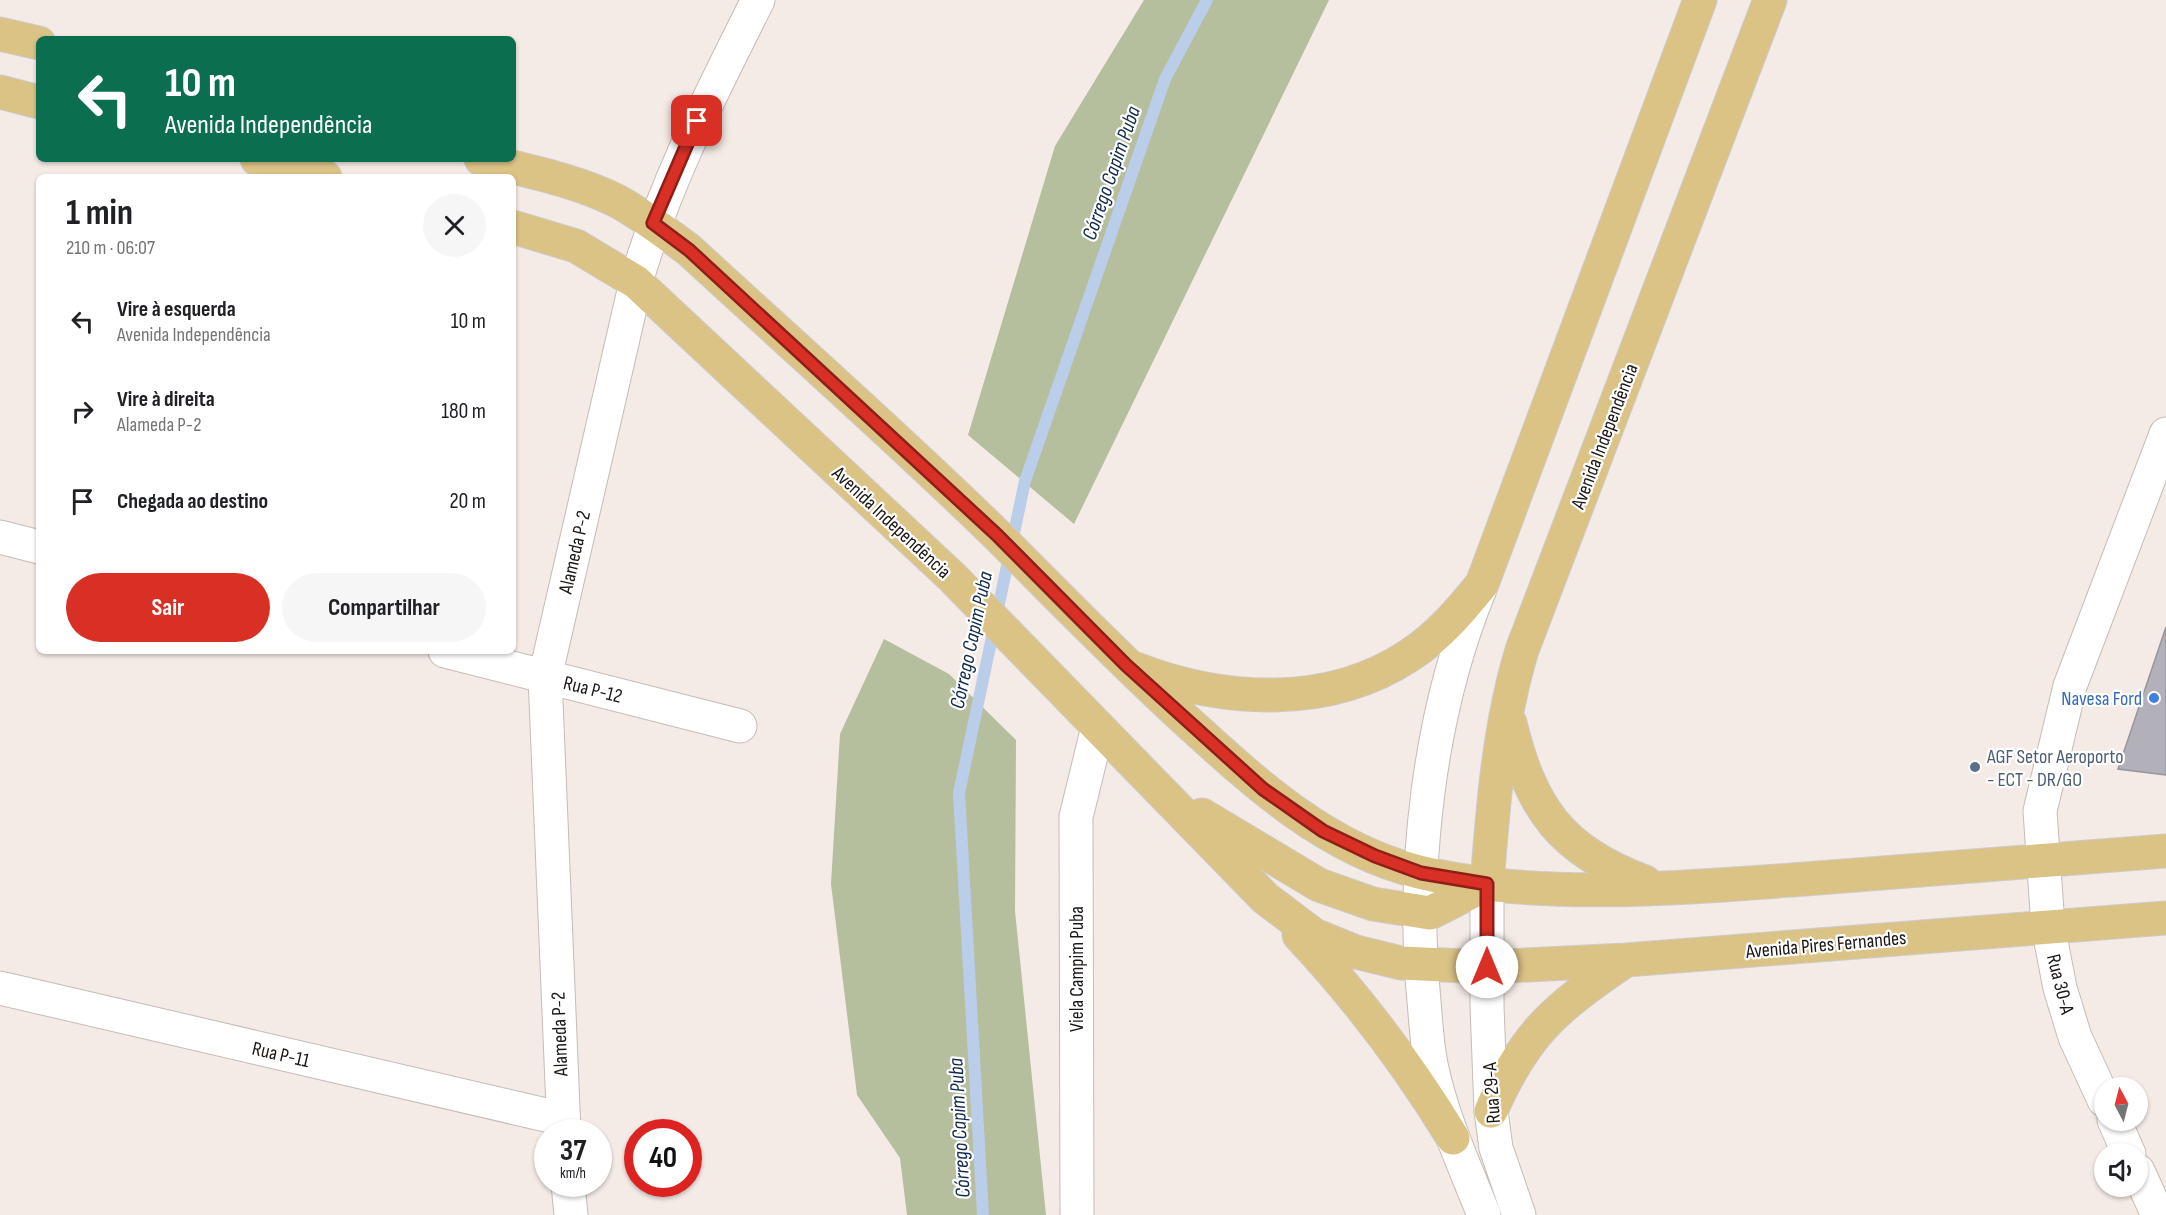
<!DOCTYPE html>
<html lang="pt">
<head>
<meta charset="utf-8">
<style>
	body { margin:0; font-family:"Sofia Sans Condensed",sans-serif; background:#f6f6f6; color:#202124; height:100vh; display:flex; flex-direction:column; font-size:22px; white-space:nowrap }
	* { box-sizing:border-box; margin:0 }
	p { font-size:20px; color:#757577 }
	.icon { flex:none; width:33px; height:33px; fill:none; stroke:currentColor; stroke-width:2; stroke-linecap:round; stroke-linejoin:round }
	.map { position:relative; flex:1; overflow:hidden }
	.panel { position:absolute; left:36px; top:174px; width:480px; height:480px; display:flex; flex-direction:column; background:#fff; border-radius:9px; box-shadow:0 2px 4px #0004 }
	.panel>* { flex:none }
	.top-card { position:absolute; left:36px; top:36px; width:480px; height:126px; border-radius:9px; box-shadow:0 2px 4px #0004; background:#0b6e4f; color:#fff; overflow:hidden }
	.needle { width:39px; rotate:353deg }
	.fabs { position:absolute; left:2094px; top:1077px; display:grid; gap:12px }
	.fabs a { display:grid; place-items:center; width:54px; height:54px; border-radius:50%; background:#fff; box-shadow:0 2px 4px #0004; font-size:30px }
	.speed { position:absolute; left:534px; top:1119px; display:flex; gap:12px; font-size:30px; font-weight:700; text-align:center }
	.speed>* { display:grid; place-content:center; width:78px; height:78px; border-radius:50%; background:#fff; box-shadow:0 2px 4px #0004; line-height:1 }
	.speed small { font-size:15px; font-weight:400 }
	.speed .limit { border:9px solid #d22; background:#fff; color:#111 }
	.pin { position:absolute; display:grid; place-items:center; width:51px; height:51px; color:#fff; margin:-26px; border-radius:12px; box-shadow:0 3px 9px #0006 }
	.me { position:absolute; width:66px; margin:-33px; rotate:0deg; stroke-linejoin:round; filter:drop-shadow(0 0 4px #0008) }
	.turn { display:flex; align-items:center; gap:21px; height:126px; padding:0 30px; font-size:27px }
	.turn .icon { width:78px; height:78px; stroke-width:2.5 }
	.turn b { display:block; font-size:42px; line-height:51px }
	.round { display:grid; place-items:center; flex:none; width:63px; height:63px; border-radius:32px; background:#f6f6f6 }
	.head { display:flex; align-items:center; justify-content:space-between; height:102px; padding:0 30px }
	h1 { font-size:36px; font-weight:700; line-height:45px }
	.button { display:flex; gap:12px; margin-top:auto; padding:12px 30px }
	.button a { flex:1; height:69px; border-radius:36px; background:#d93025; color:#fff; font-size:24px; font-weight:700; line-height:69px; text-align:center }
	.button a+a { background:#f6f6f6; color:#202124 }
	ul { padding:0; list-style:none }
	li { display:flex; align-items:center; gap:18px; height:90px; padding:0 30px }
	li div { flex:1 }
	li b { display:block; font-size:22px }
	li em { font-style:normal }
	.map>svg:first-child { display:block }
	.forest { fill:#b5be9d }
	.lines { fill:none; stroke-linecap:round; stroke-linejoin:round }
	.stream { stroke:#bacde9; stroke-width:12 }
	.building { fill:#b2b0b8; stroke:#98959e; stroke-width:1.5 }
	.minor-casing { stroke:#c4bcb6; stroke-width:35 }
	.major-casing { stroke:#cdcccc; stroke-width:35 }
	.minor { stroke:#fff; stroke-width:33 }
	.major { stroke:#dbc285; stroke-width:33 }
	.route-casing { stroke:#8d1f18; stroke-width:15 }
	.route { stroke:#d93025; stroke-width:10 }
	.shop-dot { fill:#3f7fe0; stroke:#fff; stroke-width:2 }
	.service-dot { fill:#5c6f8a; stroke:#fff; stroke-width:2 }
	.labels { text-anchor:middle; stroke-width:4.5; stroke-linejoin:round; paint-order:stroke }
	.street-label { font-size:20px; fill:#1a1715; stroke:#fff }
	.shop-label { font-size:20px; fill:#366cbe; stroke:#fff; text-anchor:end }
	.service-label { font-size:20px; fill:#4e5e75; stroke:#fff; text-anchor:start }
	.water-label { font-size:21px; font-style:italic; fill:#10294e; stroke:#fff }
</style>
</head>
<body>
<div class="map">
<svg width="2166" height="1215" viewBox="0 0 2166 1215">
	<rect width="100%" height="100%" fill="#f4ebe6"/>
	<path class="forest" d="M1144 0H1329L1074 524 968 435 1055 146Z
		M884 639 949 674 1016 740 1015 911 1046 1215H907L900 1158 857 1095 831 884 840 734Z"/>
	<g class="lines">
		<path class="stream" d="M983 1215 959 793 1025 481 1165 79 1207 0"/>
	</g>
	<path class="building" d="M2166 627V775L2118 769Z"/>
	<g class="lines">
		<defs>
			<path id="minor" d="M0 537 39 547
				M1480 589C1429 713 1411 869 1424 1001 1426 1024 1427 1047 1432 1069 1443 1120 1465 1167 1484 1215
				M445 651 740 726
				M1487 884V1006L1491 1111 1496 1148 1519 1215
				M0 988 563 1119
				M2104 1100 2075 1037 2060 988 2048 926 2040 811 2070 686 2166 434
				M2114 1120 2129 1154
				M564 1132 545 677 636 282C665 182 712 92 758 0
				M2138 1171 2158 1215
				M568 1184 571 1215
				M1077 1215 1076 817 1098 727"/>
			<path id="major" d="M0 34 39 43
				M0 92 39 102
				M257 159 325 177
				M481 159C526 171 576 180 617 201 643 215 666 233 689 250 793 346 899 439 999 537 1062 600 1124 664 1190 724 1257 785 1328 850 1419 872 1538 901 1684 888 1805 879 1926 870 2046 860 2166 851
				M513 227 576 246 636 282 952 577 1265 898 1314 935 1356 952 1401 963 1487 967 1626 960 2166 918
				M1136 669C1224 703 1329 709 1410 655 1439 636 1460 611 1482 584L1700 0
				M1510 723C1531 809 1561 851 1645 882
				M1202 815 1319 885 1373 904 1430 913 1487 884
				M1487 884C1493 805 1499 726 1522 650L1770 0
				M1299 935C1358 998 1408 1064 1453 1138
				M1491 1111C1525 1032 1557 1007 1626 960"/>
		</defs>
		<use href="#minor" class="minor-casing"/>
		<use href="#major" class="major-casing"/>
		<use href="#minor" class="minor"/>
		<use href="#major" class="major"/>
	</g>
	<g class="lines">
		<defs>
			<path id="route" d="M697 121 653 223 689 250 997 535 1126 665 1263 789 1323 831 1375 856 1421 873 1487 884V967"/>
		</defs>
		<use href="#route" class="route-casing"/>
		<use href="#route" class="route"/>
	</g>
	<circle class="shop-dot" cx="2154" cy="698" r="6"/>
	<circle class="service-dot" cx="1975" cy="767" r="6"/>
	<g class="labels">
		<g class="street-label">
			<text transform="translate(1604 436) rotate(-69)" y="7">Avenida Independência</text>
			<text transform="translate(892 522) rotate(43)" y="7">Avenida Independência</text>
			<text transform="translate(574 552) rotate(-77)" y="7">Alameda P-2</text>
			<text transform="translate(593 689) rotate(14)" y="7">Rua P-12</text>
			<text transform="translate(1826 944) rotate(-5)" y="7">Avenida Pires Fernandes</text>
			<text transform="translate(1076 969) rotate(-90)" y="7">Viela Campim Puba</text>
			<text transform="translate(2061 984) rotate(76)" y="7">Rua 30-A</text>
			<text transform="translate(559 1034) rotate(-92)" y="7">Alameda P-2</text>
			<text transform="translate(281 1054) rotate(13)" y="7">Rua P-11</text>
			<text transform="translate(1491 1093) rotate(-94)" y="7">Rua 29-A</text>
		</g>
		<g class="shop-label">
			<text x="2142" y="705">Navesa Ford</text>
		</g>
		<g class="service-label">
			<text x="1987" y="763">AGF Setor Aeroporto<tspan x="1987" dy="23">- ECT - DR/GO</tspan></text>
		</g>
		<g class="water-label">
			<text transform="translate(1111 173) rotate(-71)" y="7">Córrego Capim Puba</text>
			<text transform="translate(971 640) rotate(-78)" y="7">Córrego Capim Puba</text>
			<text transform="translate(959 1128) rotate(-93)" y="7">Córrego Capim Puba</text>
		</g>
	</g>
</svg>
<div class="fabs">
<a><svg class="needle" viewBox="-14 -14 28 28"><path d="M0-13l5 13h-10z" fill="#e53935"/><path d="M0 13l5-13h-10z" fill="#757577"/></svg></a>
<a><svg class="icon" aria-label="sound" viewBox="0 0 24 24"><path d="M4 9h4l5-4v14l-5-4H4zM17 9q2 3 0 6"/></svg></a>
</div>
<div class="speed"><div>37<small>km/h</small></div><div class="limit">40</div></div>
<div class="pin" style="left:697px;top:121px;background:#d93025"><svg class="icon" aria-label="arrive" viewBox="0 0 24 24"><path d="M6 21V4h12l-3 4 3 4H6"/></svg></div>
<svg class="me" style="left:1487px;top:967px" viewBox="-20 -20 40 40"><circle r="19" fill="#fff"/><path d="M0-13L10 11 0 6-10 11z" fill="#d93025"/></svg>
<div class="top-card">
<div class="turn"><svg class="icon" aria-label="left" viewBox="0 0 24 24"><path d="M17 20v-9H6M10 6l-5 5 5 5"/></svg><div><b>10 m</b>Avenida Independência</div></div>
</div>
<section class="panel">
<div class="head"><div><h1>1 min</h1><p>210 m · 06:07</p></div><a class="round"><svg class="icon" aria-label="close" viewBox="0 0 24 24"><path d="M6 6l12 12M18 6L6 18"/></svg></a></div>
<ul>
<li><svg class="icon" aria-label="left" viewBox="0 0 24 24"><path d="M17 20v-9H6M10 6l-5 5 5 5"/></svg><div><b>Vire à esquerda</b><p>Avenida Independência</p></div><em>10 m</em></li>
<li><svg class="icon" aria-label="right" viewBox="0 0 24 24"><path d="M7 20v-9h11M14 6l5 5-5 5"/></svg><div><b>Vire à direita</b><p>Alameda P-2</p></div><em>180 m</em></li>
<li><svg class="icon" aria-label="arrive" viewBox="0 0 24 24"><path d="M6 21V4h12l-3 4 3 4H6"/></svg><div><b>Chegada ao destino</b></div><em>20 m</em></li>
</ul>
<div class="button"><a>Sair</a><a>Compartilhar</a></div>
</section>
</div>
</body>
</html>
